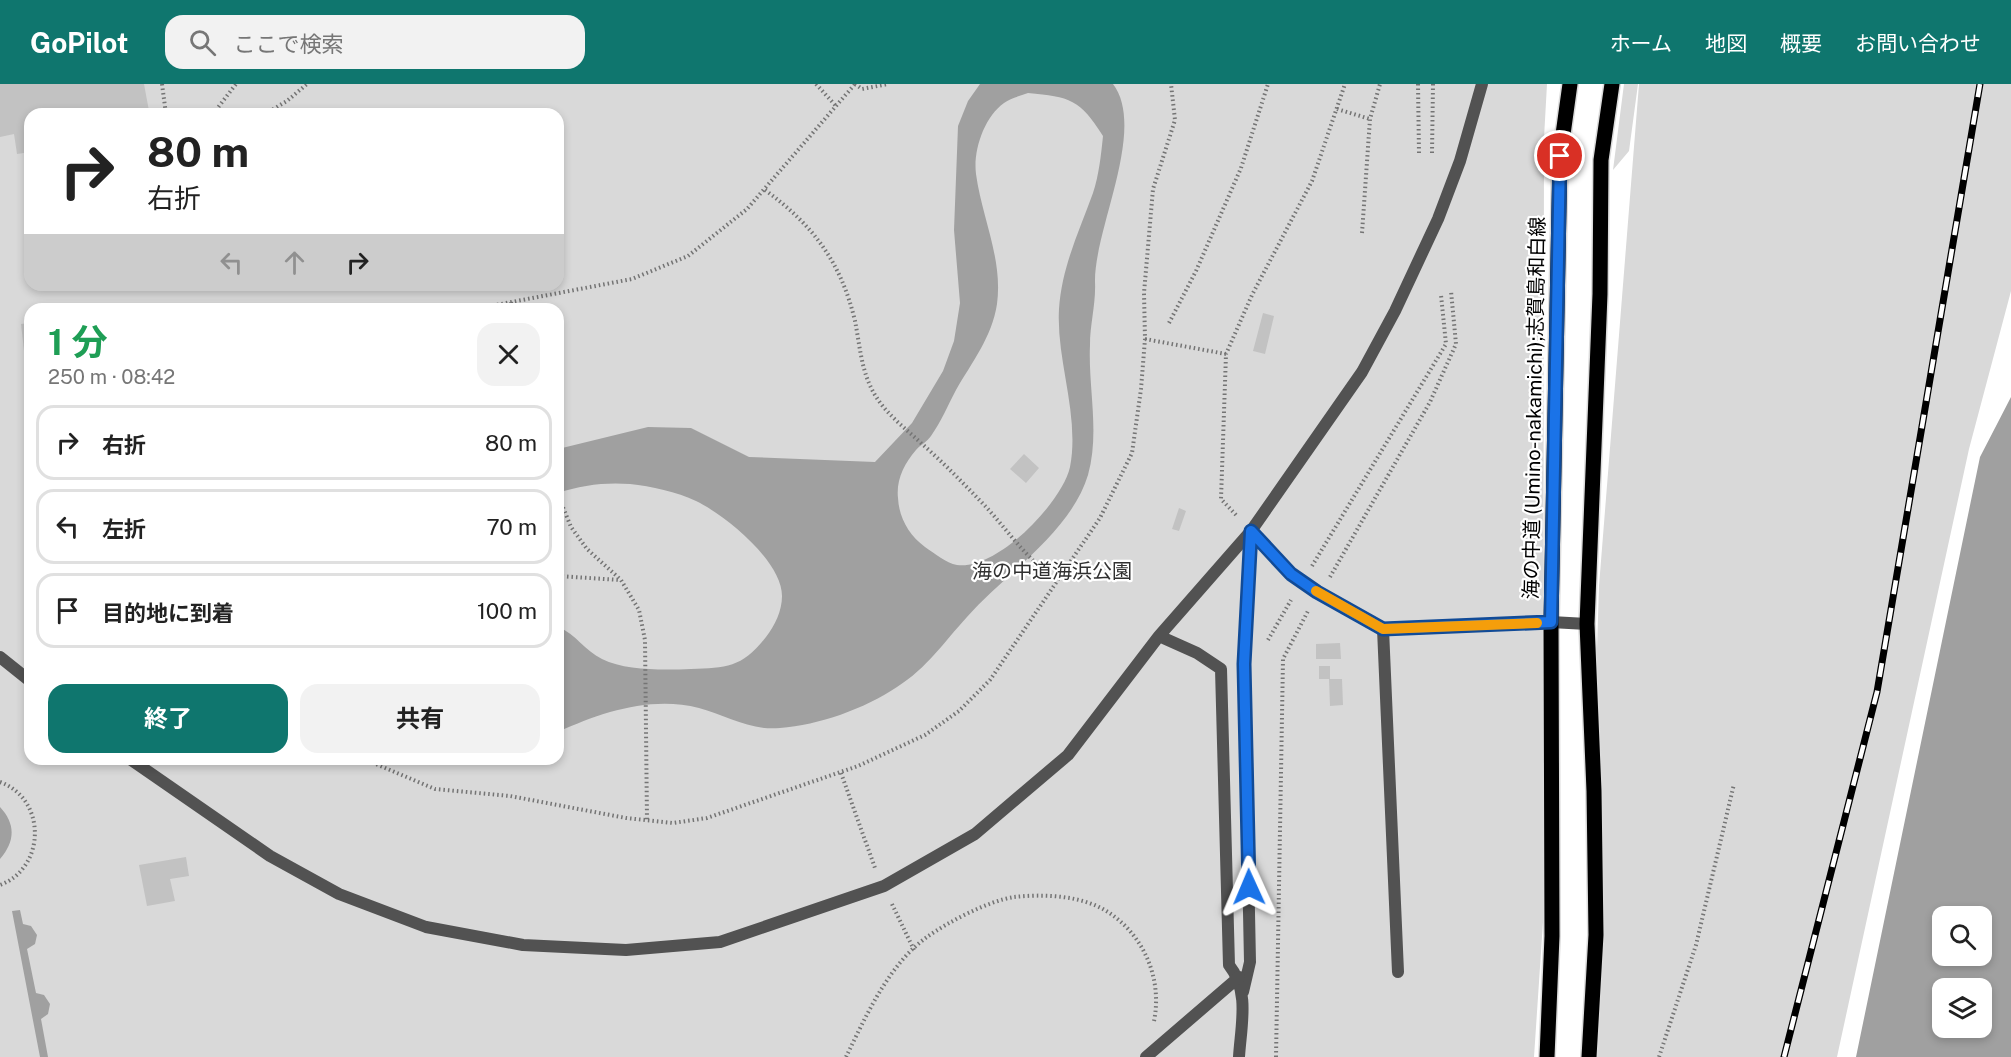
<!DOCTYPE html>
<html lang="ja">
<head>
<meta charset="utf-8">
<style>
	body { margin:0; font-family:"Public Sans","Noto Sans JP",sans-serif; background:#f2f2f2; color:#222; height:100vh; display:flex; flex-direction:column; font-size:22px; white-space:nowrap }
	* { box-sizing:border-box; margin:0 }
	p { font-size:20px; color:#767676 }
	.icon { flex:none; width:33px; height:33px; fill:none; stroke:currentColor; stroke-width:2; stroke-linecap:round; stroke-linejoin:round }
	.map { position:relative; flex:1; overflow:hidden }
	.side { position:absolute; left:24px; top:219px; width:540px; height:462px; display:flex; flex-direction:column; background:#fff; border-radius:18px; box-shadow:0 3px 9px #0003 }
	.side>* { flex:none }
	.banner { position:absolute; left:24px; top:24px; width:540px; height:183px; border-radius:18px; box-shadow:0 3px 9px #0003; background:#fff; color:#222; overflow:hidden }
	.controls { position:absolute; left:1932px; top:822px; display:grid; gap:12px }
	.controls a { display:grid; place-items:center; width:60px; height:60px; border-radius:12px; background:#fff; box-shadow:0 3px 9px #0003; font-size:30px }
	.pin { position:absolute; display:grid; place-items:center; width:51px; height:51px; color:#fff; margin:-26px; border:3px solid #fff; border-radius:50%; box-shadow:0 2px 6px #0007 }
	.me { position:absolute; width:66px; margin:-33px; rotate:359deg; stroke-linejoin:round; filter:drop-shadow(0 0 4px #0008) }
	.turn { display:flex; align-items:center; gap:21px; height:126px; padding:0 24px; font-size:27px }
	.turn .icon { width:78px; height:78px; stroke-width:2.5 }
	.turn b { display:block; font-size:42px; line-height:51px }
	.lanes { display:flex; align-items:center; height:57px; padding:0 24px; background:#0003; justify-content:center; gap:30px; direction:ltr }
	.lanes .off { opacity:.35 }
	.round { display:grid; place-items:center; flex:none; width:63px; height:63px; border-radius:18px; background:#f2f2f2 }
	.headline { display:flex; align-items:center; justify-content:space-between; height:102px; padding:0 24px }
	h1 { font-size:36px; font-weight:700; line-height:45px; color:#1e9e55 }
	.cta { display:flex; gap:12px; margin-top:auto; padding:12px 24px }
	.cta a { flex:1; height:69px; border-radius:18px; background:#0f766e; color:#fff; font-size:24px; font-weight:700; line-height:69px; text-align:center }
	.cta a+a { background:#f2f2f2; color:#222 }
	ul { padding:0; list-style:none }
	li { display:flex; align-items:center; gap:18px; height:75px; margin:0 12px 9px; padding:0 12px; border:3px solid #e0e0e0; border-radius:18px }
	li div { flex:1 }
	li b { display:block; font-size:22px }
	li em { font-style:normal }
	header { display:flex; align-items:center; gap:36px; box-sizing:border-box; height:84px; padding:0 30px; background:#0f766e; color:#fff }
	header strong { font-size:28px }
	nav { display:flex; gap:33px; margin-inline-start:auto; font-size:21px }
	.search { width:420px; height:54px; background:#f2f2f2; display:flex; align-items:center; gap:15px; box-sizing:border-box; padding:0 21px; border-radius:18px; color:#767676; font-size:22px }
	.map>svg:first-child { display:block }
	.green { fill:#d9d9d9; fill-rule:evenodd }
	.water { fill:#a0a0a0; fill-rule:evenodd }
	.building { fill:#c2c2c2 }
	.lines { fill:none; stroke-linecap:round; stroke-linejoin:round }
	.primary-casing { stroke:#dbdbdb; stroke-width:18 }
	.path { stroke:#747474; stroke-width:4; stroke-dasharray:1.5 3; stroke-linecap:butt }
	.lane { stroke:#525252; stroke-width:12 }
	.street { stroke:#525252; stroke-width:12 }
	.primary { stroke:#000; stroke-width:15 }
	.rail-casing { stroke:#000; stroke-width:7 }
	.rail { stroke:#fff; stroke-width:4.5; stroke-dasharray:14; stroke-linecap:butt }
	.route-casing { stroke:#114b97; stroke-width:15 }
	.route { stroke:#1a73e8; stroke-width:10 }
	.slow { stroke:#f59e0b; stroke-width:10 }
	.labels { text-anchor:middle; stroke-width:4.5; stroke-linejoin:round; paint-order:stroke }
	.street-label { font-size:20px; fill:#000; stroke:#fff }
	.park-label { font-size:20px; fill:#303030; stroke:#fff }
</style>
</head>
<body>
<header>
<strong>GoPilot</strong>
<div class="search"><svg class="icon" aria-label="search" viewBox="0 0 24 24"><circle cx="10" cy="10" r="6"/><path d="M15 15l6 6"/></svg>ここで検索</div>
<nav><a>ホーム</a><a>地図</a><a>概要</a><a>お問い合わせ</a></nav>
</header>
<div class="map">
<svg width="2011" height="973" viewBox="0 0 2011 973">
	<rect width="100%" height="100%" fill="#fff"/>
	<path class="green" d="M0 0H1547L1544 54 1543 838 1534 973H0ZM30 30H558V201H30ZM30 225H558V675H30Z
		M1624 0H1638L1629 67 1613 86Z
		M1639 0H2011V207L1969 365 1837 973H1584L1599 502Z"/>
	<path class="water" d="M980 0H1113C1147 45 1094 145 1095 198 1096 220 1090 240 1090 261 1088 304 1100 348 1088 391 1071 448 1005 490 967 533 944 558 927 584 897 603 864 625 819 641 780 644 750 647 726 631 699 624 651 612 602 628 558 648V543C576 550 585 567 602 575 626 587 664 586 691 585 727 584 743 583 766 553 775 541 782 527 782 512 782 477 725 431 696 417 677 408 651 402 630 400 606 398 581 401 558 409V365L648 343 691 344 749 373 875 378 912 339 943 287 954 257 960 219 954 146 958 42 968 17ZM1028 9C1070 13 1080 15 1103 52 1101 71 1099 91 1093 109 1079 148 1062 182 1059 225 1056 277 1080 331 1070 383 1062 419 996 487 957 481 946 479 934 469 925 463 909 451 899 434 898 414 896 396 904 380 916 366 920 361 927 358 931 352 941 338 948 321 956 306 972 278 992 253 997 220 1003 175 982 134 976 90 973 67 984 33 1004 19 1011 14 1020 12 1028 9Z
		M2011 313V973H1856L1980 373ZM1942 832H1982V872H1942ZM1942 904H1982V944H1942Z
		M0 723C16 740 15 758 0 775Z
		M20 826 23 840 31 842 37 851 35 860 27 865 36 909 44 911 50 920 48 930 41 935 48 973H40L12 827Z"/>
	<path class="building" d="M0 0H144L149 27 135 30H30V68L17 70 14 50 0 53Z
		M1263 229 1274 232 1265 270 1253 267Z
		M30 239V266L24 267 21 240Z
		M1024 370 1039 384 1026 399 1010 385Z
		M1179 424 1186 427 1179 447 1172 445Z
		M1340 559 1341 575H1316V560Z
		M1319 582H1330V595H1342L1343 621 1330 622 1329 595H1319Z
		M186 773 189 792 170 795 175 817 147 822 139 781Z"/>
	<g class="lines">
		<defs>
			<path id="primary" d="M1547 973 1552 852 1551 538 1560 72 1570 0
				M1589 973 1596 851 1594 707 1587 540 1600 210 1601 76 1612 0"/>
		</defs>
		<use href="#primary" class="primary-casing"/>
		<path class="path" d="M162 0 166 30
			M816 0 836 22
			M855 0 862 5 888 0
			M1418 0 1419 70
			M1337 25 1370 35
			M213 30 236 0
			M265 30 287 17 307 0
			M1432 69 1433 0
			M765 106C813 141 841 178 855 237 859 257 861 281 869 299 880 326 902 341 922 360 945 380 966 402 987 424 1009 448 1028 477 1056 495
			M1362 149 1370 35 1380 0
			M511 218 512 225
			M475 225 632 195 688 172 747 125 855 0
			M1169 239 1196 187 1241 84 1268 0
			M1145 255 1226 270
			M558 411 571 443 587 465 621 496 639 526 645 556 647 736
			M1236 431 1221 415 1226 270 1252 211 1312 97 1345 0
			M1312 482 1446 260 1441 211
			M558 492 620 496
			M1330 493 1430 318 1456 260 1451 207
			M1268 556 1291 516
			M364 675 435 705 510 712 626 734 673 739 707 734 858 682 925 651 959 627 990 596 1100 434 1132 369 1141 305 1145 255 1144 209 1153 105 1175 36 1171 0
			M841 689 875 784
			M0 698C47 715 46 784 0 801
			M892 820 914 866
			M846 973C866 932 889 880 927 853 948 838 988 817 1014 813 1042 810 1077 811 1103 825 1142 847 1163 893 1154 937
			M1276 973 1283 575 1308 527
			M1659 973 1696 861 1734 700"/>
		<path class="lane" d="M1251 447 1291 490 1317 508 1383 545 1551 538 1587 540
			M1383 545 1398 888
			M1159 552 1197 569 1221 585 1229 881C1250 907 1241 941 1239 973
			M0 573 30 597
			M130 675 270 772 339 810 426 843 523 861 626 866 720 858 884 802 975 750 1068 671 1159 552 1251 447 1362 288 1395 227 1438 135 1460 77 1482 0
			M1243 908 1250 878 1244 580 1251 447"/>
		<path class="street" d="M1146 973 1239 893"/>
		<use href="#primary" class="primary"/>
		<defs>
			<path id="rail" d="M1784 973 1877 608 1980 0"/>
		</defs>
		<use href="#rail" class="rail-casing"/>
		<use href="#rail" class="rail"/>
	</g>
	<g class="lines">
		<defs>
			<path id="route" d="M1249 803 1244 580 1251 447 1291 490 1317 508 1383 545 1551 538 1560 72"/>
		</defs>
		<use href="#route" class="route-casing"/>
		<use href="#route" class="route"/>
		<path class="slow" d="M1316 507 1383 545 1537 539"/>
	</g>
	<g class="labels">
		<g class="street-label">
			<text transform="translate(1534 324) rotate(-89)" y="7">海の中道 (Umino-nakamichi);志賀島和白線</text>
		</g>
		<g class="park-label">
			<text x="1052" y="494">海の中道海浜公園</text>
		</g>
	</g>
</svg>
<div class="controls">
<a><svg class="icon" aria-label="search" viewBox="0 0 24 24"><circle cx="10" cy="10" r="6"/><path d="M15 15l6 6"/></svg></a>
<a><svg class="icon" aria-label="layers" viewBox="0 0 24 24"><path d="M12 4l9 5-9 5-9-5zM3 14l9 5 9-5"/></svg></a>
</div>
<div class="pin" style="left:1560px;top:72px;background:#d93025"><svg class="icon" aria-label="arrive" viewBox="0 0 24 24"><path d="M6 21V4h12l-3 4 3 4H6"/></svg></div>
<svg class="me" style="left:1249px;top:803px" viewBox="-20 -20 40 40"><path d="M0-17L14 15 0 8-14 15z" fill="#1a73e8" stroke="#fff" stroke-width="4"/></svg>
<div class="banner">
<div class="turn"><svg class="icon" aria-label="right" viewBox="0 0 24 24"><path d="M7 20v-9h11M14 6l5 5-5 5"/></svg><div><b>80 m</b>右折</div></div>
<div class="lanes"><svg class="icon off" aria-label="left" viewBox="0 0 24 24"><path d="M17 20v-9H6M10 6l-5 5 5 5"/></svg><svg class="icon off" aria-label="ahead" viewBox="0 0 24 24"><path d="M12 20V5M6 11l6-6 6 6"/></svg><svg class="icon" aria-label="right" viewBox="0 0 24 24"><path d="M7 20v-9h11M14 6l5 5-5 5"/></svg></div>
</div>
<section class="side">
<div class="headline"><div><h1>1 分</h1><p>250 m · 08:42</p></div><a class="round"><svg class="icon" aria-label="close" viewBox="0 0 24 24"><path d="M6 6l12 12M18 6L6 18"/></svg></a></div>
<ul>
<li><svg class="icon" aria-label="right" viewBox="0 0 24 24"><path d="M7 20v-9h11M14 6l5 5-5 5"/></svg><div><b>右折</b></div><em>80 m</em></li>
<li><svg class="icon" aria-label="left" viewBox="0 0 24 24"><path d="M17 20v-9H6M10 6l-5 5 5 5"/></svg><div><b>左折</b></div><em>70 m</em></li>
<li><svg class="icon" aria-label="arrive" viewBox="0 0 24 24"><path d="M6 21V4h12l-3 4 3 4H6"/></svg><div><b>目的地に到着</b></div><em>100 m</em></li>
</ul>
<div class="cta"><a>終了</a><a>共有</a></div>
</section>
</div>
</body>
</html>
